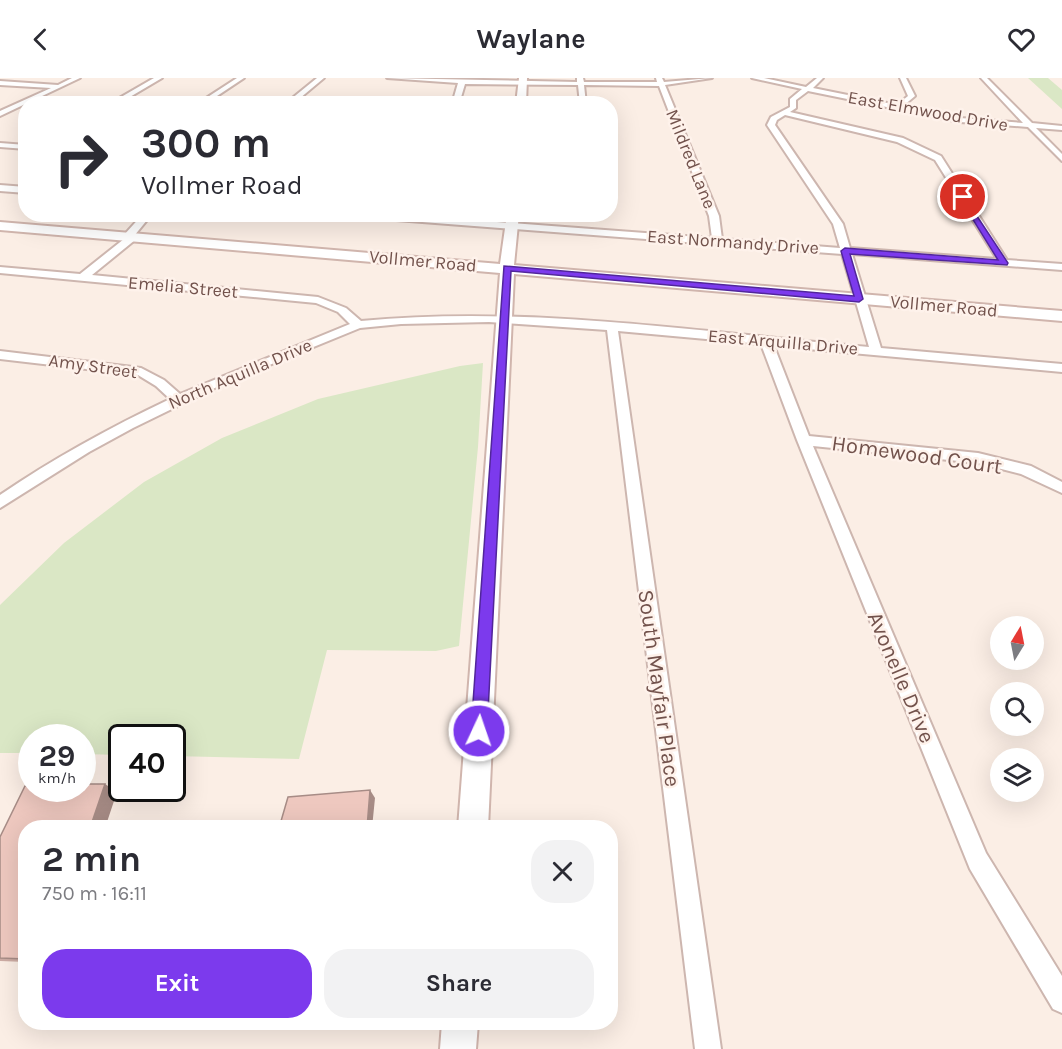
<!DOCTYPE html>
<html lang="en">
<head>
<meta charset="utf-8">
<style>
	body { margin:0; font-family:Karla,sans-serif; background:#f2f2f3; color:#2b2b33; height:100vh; display:flex; flex-direction:column; font-size:22px; white-space:nowrap }
	* { box-sizing:border-box; margin:0 }
	p { font-size:20px; color:#7c7c81 }
	.icon { flex:none; width:33px; height:33px; fill:none; stroke:currentColor; stroke-width:2; stroke-linecap:round; stroke-linejoin:round }
	.map { position:relative; flex:1; overflow:hidden }
	.details { position:absolute; left:18px; top:742px; width:600px; height:210px; display:flex; flex-direction:column; background:#fff; border-radius:24px; box-shadow:0 6px 24px #0002 }
	.details>* { flex:none }
	.guide { position:absolute; left:18px; top:18px; width:600px; height:126px; border-radius:24px; box-shadow:0 6px 24px #0002; background:#fff; color:#2b2b33; overflow:hidden }
	.needle { width:39px; rotate:10deg }
	.buttons { position:absolute; left:990px; top:538px; display:grid; gap:12px }
	.buttons a { display:grid; place-items:center; width:54px; height:54px; border-radius:50%; background:#fff; box-shadow:0 6px 24px #0002; font-size:30px }
	.speed { position:absolute; left:18px; top:646px; display:flex; gap:12px; font-size:30px; font-weight:700; text-align:center }
	.speed>* { display:grid; place-content:center; width:78px; height:78px; border-radius:50%; background:#fff; box-shadow:0 6px 24px #0002; line-height:1 }
	.speed small { font-size:15px; font-weight:400 }
	.speed .limit { border:3px solid #111; border-radius:9px; background:#fff; color:#111 }
	.pin { position:absolute; display:grid; place-items:center; width:51px; height:51px; color:#fff; margin:-26px; border:3px solid #fff; border-radius:50%; box-shadow:0 2px 6px #0007 }
	.me { position:absolute; width:66px; margin:-33px; rotate:3deg; stroke-linejoin:round; filter:drop-shadow(0 0 4px #0008) }
	.turn { display:flex; align-items:center; gap:21px; height:126px; padding:0 24px; font-size:27px }
	.turn .icon { width:78px; height:78px; stroke-width:2.5 }
	.turn b { display:block; font-size:42px; line-height:51px }
	.round { display:grid; place-items:center; flex:none; width:63px; height:63px; border-radius:24px; background:#f2f2f3 }
	.overview { display:flex; align-items:center; justify-content:space-between; height:102px; padding:0 24px }
	h1 { font-size:36px; font-weight:700; line-height:45px }
	.cta { display:flex; gap:12px; margin-top:auto; padding:12px 24px }
	.cta a { flex:1; height:69px; border-radius:24px; background:#7c3aed; color:#fff; font-size:24px; font-weight:700; line-height:69px; text-align:center }
	.cta a+a { background:#f2f2f3; color:#2b2b33 }
	header { display:flex; justify-content:space-between; align-items:center; height:78px; padding:0 24px; background:#fff; font-size:27px; font-weight:700 }
	.map>svg:first-child { display:block }
	.green { fill:#dae7c5 }
	.lines { fill:none; stroke-linecap:round; stroke-linejoin:round }
	.street-casing { stroke:#cdb6af; stroke-width:4 }
	.secondary-casing { stroke:#d0b5ad; stroke-width:4 }
	.street { fill:#fff; fill-rule:evenodd }
	.secondary { fill:#fff; fill-rule:evenodd }
	.wall { fill:#cdaca4 }
	.shaded-wall { fill:#a78c86 }
	.building { fill:#eec8bf; stroke:#a78c86; stroke-width:1.5 }
	.route { fill:#7c3aed; stroke:#51269a; stroke-width:1.5 }
	.labels { text-anchor:middle; stroke-width:5; stroke-linejoin:round; paint-order:stroke }
	.far-street-label { font-size:18px; fill:#72524c; stroke:#fef2eb }
	.street-label { font-size:22px; fill:#72524c; stroke:#fef2eb }
</style>
</head>
<body>
<header><svg class="icon" aria-label="back" viewBox="0 0 24 24"><path d="M15 5l-7 7 7 7"/></svg>Waylane<svg class="icon" aria-label="heart" viewBox="0 0 24 24"><path d="M12 20l-8-8c-3-5 5-10 8-4 3-6 11-1 8 4z"/></svg></header>
<div class="map">
<svg width="1062" height="971" viewBox="0 0 1062 971">
	<rect width="100%" height="100%" fill="#fbeee5"/>
	<path class="green" d="M1028 0H1048L1062 12V31Z
		M483 285 478 369 459 568 436 573 327 572 299 681 173 678 172 660H122L121 677 83 676 82 660H32L31 675H0V527L64 465 144 404 222 360 318 321 460 288Z"/>
	<g class="lines">
		<defs>
			<path id="street" d="M72 0H80L0 38V33L51 10 0 7V3L58 7Z
				M154 0H162L118 26H109Z
				M237 0H244L205 26H197Z
				M317 0H324L293 26H285Z
				M387 0 577 4V0H583L584 4H657L656 0H662L664 4 712 0 665 7 719 138 722 161 840 170 833 146 767 47 771 39 790 29V21L802 11 752 0H764L806 9 817 0H823L813 10 897 27 908 18 900 0H906L915 18 903 28 960 40 1023 45 981 0H987L1032 45 1062 48V52L1036 50 1062 76V83L1028 49 960 44 808 13 796 22V30L790 34 903 60 941 78 1007 182 1062 186V192L852 176 881 270 1062 286V294L774 268 809 358 978 375 1031 388 1062 404V415L1021 396 978 385 813 368 986 775 1062 898V935L1053 931 970 791 797 362 761 266 618 253 721 971H695L607 252 489 244 401 246 360 250 223 306 133 350 89 374 0 430V417C54 380 111 349 170 321L156 308 138 297 0 281V273L141 290 164 302 180 316 350 246 338 234 316 225 0 195V189L80 196 124 161V157L143 136H152L134 158 137 160 135 162 92 197 318 219 346 230 361 243C530 227 700 254 869 269L842 176 344 138 391 136 712 160 709 138 659 8 584 7 586 26H580L578 7 465 6 459 26H452L458 5ZM785 37 897 64 935 82 997 181 850 170 843 146 775 47 777 42Z
				M0 65 26 67V71L0 69Z
				M0 107 26 109V115L0 113Z"/>
			<path id="secondary" d="M519 0H527L526 26H516Z
				M507 136H519L514 187 1062 233V243L514 196 488 750H458L500 195 0 152V144L500 186Z
				M442 945H478L476 971H440Z"/>
		</defs>
		<use href="#street" class="street-casing"/>
		<use href="#secondary" class="secondary-casing"/>
		<use href="#street" class="street"/>
		<use href="#secondary" class="secondary"/>
	</g>
	<path class="wall" d="M117 714 26 750V884L0 883V759Z"/>
	<path class="shaded-wall" d="M105 706 117 714 105 750H90Z
		M370 712 375 720 372 750H367Z"/>
	<path class="building" d="M82 706H105L90 750H26V881L0 880V759L25 708 32 707V711H82Z
		M370 712 367 750H279L288 719Z"/>
	<path class="route" d="M963 117 1008 185 1007 187 850 176 863 221 859 224 511 193 487 653 485 659 479 661 473 659 471 653 504 188 854 218 841 173 845 170 998 182 959 119Z"/>
	<g class="labels">
		<g class="far-street-label">
			<text transform="translate(928 33) rotate(10)" y="6">East Elmwood Drive</text>
			<text transform="translate(691 81) rotate(68)" y="6">Mildred Lane</text>
			<text transform="translate(733 164) rotate(4)" y="6">East Normandy Drive</text>
			<text transform="translate(423 183) rotate(5)" y="6">Vollmer Road</text>
			<text transform="translate(183 209) rotate(5)" y="6">Emelia Street</text>
			<text transform="translate(944 228) rotate(5)" y="6">Vollmer Road</text>
			<text transform="translate(783 264) rotate(5)" y="6">East Arquilla Drive</text>
			<text transform="translate(93 288) rotate(8)" y="6">Amy Street</text>
			<text transform="translate(240 296) rotate(-23)" y="6">North Aquilla Drive</text>
		</g>
		<g class="street-label">
			<text transform="translate(917 376) rotate(8)" y="8">Homewood Court</text>
			<text transform="translate(902 599) rotate(67)" y="8">Avonelle Drive</text>
			<text transform="translate(660 610) rotate(82)" y="8">South Mayfair Place</text>
		</g>
	</g>
</svg>
<div class="buttons">
<a><svg class="needle" viewBox="-14 -14 28 28"><path d="M0-13l5 13h-10z" fill="#e53935"/><path d="M0 13l5-13h-10z" fill="#7c7c81"/></svg></a>
<a><svg class="icon" aria-label="search" viewBox="0 0 24 24"><circle cx="10" cy="10" r="6"/><path d="M15 15l6 6"/></svg></a>
<a><svg class="icon" aria-label="layers" viewBox="0 0 24 24"><path d="M12 4l9 5-9 5-9-5zM3 14l9 5 9-5"/></svg></a>
</div>
<div class="speed"><div>29<small>km/h</small></div><div class="limit">40</div></div>
<div class="pin" style="left:963px;top:119px;background:#d93025"><svg class="icon" aria-label="arrive" viewBox="0 0 24 24"><path d="M6 21V4h12l-3 4 3 4H6"/></svg></div>
<svg class="me" style="left:479px;top:653px" viewBox="-20 -20 40 40"><circle r="17" fill="#7c3aed" stroke="#fff" stroke-width="3"/><path d="M0-11L8 9 0 5-8 9z" fill="#fff"/></svg>
<div class="guide">
<div class="turn"><svg class="icon" aria-label="right" viewBox="0 0 24 24"><path d="M7 20v-9h11M14 6l5 5-5 5"/></svg><div><b>300 m</b>Vollmer Road</div></div>
</div>
<section class="details">
<div class="overview"><div><h1>2 min</h1><p>750 m · 16:11</p></div><a class="round"><svg class="icon" aria-label="close" viewBox="0 0 24 24"><path d="M6 6l12 12M18 6L6 18"/></svg></a></div>
<div class="cta"><a>Exit</a><a>Share</a></div>
</section>
</div>
</body>
</html>
